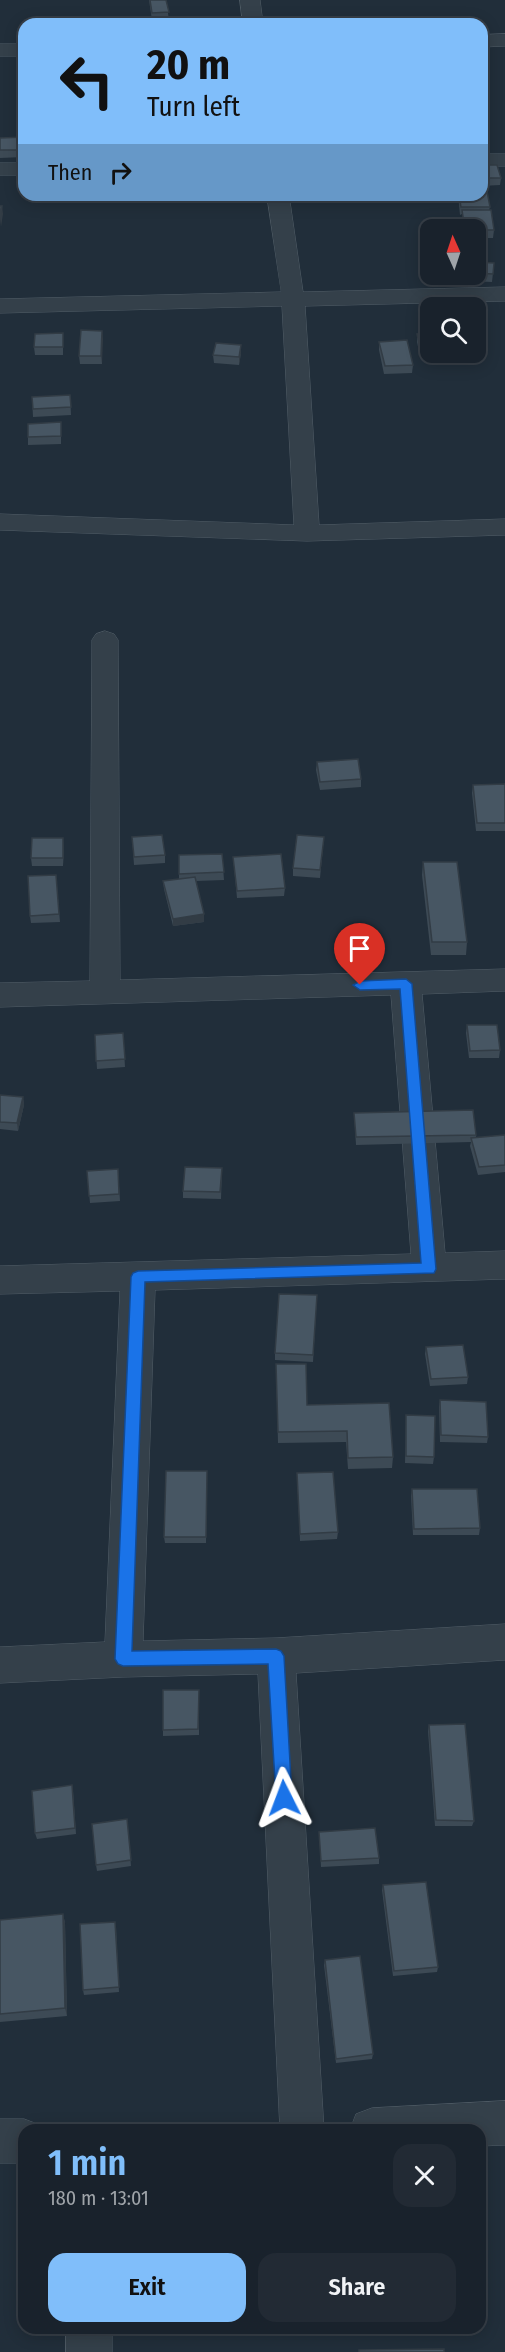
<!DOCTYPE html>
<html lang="en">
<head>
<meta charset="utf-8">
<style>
	body { margin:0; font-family:"Fira Sans Condensed",sans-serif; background:#222a34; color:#f1f3f6; height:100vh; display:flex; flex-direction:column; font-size:22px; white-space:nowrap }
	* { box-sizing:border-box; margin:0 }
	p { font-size:20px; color:#9fa4a9 }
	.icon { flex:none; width:33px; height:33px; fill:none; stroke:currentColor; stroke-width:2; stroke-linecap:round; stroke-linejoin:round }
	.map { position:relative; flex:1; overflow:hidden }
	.drawer { position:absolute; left:18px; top:2124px; width:468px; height:210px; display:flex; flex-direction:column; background:#19222c; border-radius:18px; box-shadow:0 3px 15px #0003,0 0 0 2px #373f48 }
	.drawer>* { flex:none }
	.banner { position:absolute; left:18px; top:18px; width:470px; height:183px; border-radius:18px; box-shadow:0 3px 15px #0003,0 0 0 2px #373f48; background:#80befa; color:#111; overflow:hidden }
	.needle { width:39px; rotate:357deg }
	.tools { position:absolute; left:420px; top:219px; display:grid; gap:12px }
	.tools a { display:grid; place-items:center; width:66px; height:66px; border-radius:12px; background:#19222c; box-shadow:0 3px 15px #0003,0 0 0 2px #373f48; font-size:30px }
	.pin { position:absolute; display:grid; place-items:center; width:51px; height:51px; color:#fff; margin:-62px -26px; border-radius:50% 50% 50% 0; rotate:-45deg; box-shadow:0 0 6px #0007 }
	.pin .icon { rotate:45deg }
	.me { position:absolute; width:66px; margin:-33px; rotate:357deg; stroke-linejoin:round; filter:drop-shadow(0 0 4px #0008) }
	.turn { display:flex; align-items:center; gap:21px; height:126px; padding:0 30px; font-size:27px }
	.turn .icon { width:78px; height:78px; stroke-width:2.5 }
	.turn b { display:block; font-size:42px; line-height:51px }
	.then { display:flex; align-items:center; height:57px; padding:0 30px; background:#0003; gap:12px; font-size:22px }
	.round { display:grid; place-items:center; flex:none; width:63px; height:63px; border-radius:18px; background:#222a34 }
	.headline { display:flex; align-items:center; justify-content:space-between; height:102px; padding:0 30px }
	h1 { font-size:36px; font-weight:600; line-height:45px; color:#80befa }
	.button { display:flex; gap:12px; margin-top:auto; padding:12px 30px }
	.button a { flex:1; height:69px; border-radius:18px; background:#80befa; color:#111; font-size:24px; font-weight:600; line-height:69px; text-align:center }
	.button a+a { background:#222a34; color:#f1f3f6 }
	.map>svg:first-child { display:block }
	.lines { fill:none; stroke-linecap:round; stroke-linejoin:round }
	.minor-casing { stroke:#525e68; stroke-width:1 }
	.minor { fill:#34404a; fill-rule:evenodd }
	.wall { fill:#3d4a55 }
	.shaded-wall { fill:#323c45 }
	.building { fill:#475663; stroke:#323c45; stroke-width:1.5 }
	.route { fill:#1a73e8; stroke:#114b97; stroke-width:1.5 }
</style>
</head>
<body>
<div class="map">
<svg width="505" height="2352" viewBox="0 0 505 2352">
	<rect width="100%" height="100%" fill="#212e3a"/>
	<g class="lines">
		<defs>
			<path id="minor" d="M240 0H260L263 24H243Z
				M505 34V46L482 47V35Z
				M0 44H24V56H0Z
				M482 154H505V166H482Z
				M0 163H24V175H0Z
				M267 195H289L303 292 505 287V301L305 306 319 525 505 519V535L307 541 0 530V514L294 525 282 306 0 313V299L281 292Z
				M105 631 114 634 118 640 120 980 505 969V991L422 994 445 1253 505 1251V1279L155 1290 143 1641 276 1638 505 1624V1660L296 1673 324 2130H280L258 1674 123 1677 0 1683V1647L105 1642 120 1291 0 1294V1266L411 1254 391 995 0 1007V983L90 981 92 640 96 634Z
				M505 2101V2145L480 2146V2130H350L356 2114 372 2108Z
				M0 2119H24L40 2125 41 2130H24V2163H0Z
				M66 2328H112V2352H66Z"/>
		</defs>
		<use href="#minor" class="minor-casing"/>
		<use href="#minor" class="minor"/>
	</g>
	<path class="wall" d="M149 0H166L169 20H152Z
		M24 137V157L0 158V138Z
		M482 165 501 178 500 185 482 186Z
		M458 195H482L490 207 489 210 494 230 493 238H476V230H464L462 214 460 215Z
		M476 262 494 263 492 282 468 281 469 274H476Z
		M424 307 430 308V327L425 328 423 315Z
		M102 331V364H80L79 356Z
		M63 333V355H35L34 347Z
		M430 333V352H453V354L420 356 417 342V334Z
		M379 342 413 365 412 373 384 374 379 350Z
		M241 353 239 365 214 363 213 355Z
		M70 395 71 415 33 417 32 397Z
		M61 422V444L28 445V437Z
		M317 762 361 779V787L320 790 316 770Z
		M505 784V831H476L472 793 473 785Z
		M132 837 165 855V863L134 865Z
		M324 837 320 878 293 876V868Z
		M64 846 63 866H32L31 858Z
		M222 854 224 880 196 881 204 922 173 926 164 889 163 881 179 879V874Z
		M233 857 285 888 284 896 237 898Z
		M423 862 467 942 466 955H431L422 875Z
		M56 875 60 922 31 923 30 916Z
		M467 1025 500 1050 499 1058H469L466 1033Z
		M123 1033 125 1067 97 1069 95 1035Z
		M0 1095 23 1097 24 1105 18 1131 0 1129Z
		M354 1113 476 1135V1138L505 1135V1172L478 1175 470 1146 471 1142 356 1145Z
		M222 1168 221 1199 183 1198V1191Z
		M118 1169 120 1201 90 1203 87 1171Z
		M317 1295 313 1362 275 1360V1353Z
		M426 1347 468 1377 467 1384 430 1386 425 1354Z
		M276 1364 307 1405 393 1457 392 1468 348 1469 346 1442 278 1443Z
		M440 1400 488 1437 487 1443 440 1442 439 1407Z
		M406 1415 434 1457 433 1464 405 1463Z
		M207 1471 206 1543H165L164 1537Z
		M297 1473 338 1532 337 1539 300 1541Z
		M412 1489 480 1528 479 1535H413L411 1496Z
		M199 1696V1735L163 1736V1730Z
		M429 1725 474 1821 472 1826H435L428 1731Z
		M73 1791 76 1834 37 1839 35 1833Z
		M127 1819 131 1866 97 1871 96 1865Z
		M319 1832 379 1858V1864L321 1867Z
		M383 1885 438 1967 437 1972 393 1976 382 1890Z
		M63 1914 65 1923 67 2016 0 2022V1920Z
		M116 1927 119 1992 84 1995 83 1990Z
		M325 1960 373 2054 372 2059 336 2063 324 1965Z"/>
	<path class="shaded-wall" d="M2 206 3 214 1 227 0 219Z
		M102 331 103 339 102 364 101 356Z
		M241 345V353L239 365V357Z
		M63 838 64 846 63 866Z
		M204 914V922L173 926V919Z
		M23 1097 24 1105 18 1131 17 1123Z
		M63 1914 65 1923 67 2016 65 2008Z"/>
	<path class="building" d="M150 0H166L169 12 152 13Z
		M24 137V150H0V138Z
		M482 165H497L501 178H482Z
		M482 191H487L490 207H461L459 195H482Z
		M0 206H2L0 219Z
		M462 210H491L494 230H465Z
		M476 262 494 263 493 274 476 273Z
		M424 307H445V308H430V320H425Z
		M81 330 102 331 101 356H79Z
		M63 333V347H34L35 334Z
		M430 333V348H420L417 334Z
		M407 340 413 365 385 366 379 342Z
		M216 343 241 345 239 357 213 355Z
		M70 395 71 407 33 409 32 397Z
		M61 422V436L28 437V424Z
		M358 759 361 779 320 782 317 762Z
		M505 784V823H477L473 785Z
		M162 835 165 855 134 857 132 837Z
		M297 835 324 837 320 870 293 868Z
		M32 838H63V858H31Z
		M222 854 224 872 179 874V855Z
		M281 854 285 888 237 891 233 857Z
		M423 862H457L467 942H432Z
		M56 875 59 914 30 916 28 876Z
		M195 877 204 914 173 919 163 881Z
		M467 1025H497L500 1050 470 1051Z
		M123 1033 125 1059 96 1061 95 1035Z
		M0 1095 23 1097 17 1123 0 1122Z
		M473 1110 476 1135 356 1137 354 1113Z
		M505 1135V1165L479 1167 471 1138Z
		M185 1167 222 1168 220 1192 183 1191Z
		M118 1169 119 1194 89 1196 87 1171Z
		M279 1294 317 1295 313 1355 275 1353Z
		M463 1345 468 1377 431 1379 426 1347Z
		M276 1364H306L307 1405 389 1403 393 1457 348 1458 347 1431 278 1432Z
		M440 1400 486 1402 488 1437 441 1435Z
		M406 1415 435 1416 434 1457 406 1456Z
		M166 1471H207L206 1537H164Z
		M333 1472 338 1532 300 1534 297 1473Z
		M412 1489H477L480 1528 414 1529Z
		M163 1690H199L198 1729 163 1730Z
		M465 1724 474 1821 436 1820 429 1725Z
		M72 1785 75 1828 35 1833 32 1791Z
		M127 1819 131 1860 96 1865 92 1824Z
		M375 1828 379 1858 321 1861 319 1832Z
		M426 1882 438 1967 394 1971 383 1885Z
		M63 1914 65 2008 0 2014V1920Z
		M115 1922 119 1987 83 1990 80 1924Z
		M360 1956 373 2054 336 2059 325 1960Z
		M444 2349V2352H359V2350Z"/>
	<path class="route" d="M406 979 412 984 436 1269 434 1273 145 1282 132 1651 276 1649 281 1651 284 1656 292 1798 290 1804 284 1806 278 1804 276 1798 268 1664 123 1666 118 1664 115 1659 131 1277 133 1273 138 1271 421 1263 400 989 360 990 353 985 360 981Z"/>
</svg>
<div class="tools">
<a><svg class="needle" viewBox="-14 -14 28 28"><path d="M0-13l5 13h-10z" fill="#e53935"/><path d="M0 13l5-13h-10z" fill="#9fa4a9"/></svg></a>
<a><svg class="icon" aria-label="search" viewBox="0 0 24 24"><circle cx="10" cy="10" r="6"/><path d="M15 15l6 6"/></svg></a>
</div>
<div class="pin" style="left:360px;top:985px;background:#d93025"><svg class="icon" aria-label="arrive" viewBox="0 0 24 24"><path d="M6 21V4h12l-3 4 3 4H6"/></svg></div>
<svg class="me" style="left:284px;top:1798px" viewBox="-20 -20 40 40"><path d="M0-17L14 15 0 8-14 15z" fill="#1a73e8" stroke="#fff" stroke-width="4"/></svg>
<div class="banner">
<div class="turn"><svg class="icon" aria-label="left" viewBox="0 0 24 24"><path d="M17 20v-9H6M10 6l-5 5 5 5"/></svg><div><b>20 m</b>Turn left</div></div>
<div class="then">Then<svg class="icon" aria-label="right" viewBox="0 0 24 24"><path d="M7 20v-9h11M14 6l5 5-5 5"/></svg></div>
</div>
<section class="drawer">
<div class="headline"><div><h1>1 min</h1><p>180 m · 13:01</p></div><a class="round"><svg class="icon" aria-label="close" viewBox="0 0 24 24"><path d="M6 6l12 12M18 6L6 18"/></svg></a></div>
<div class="button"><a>Exit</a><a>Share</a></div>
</section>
</div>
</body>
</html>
